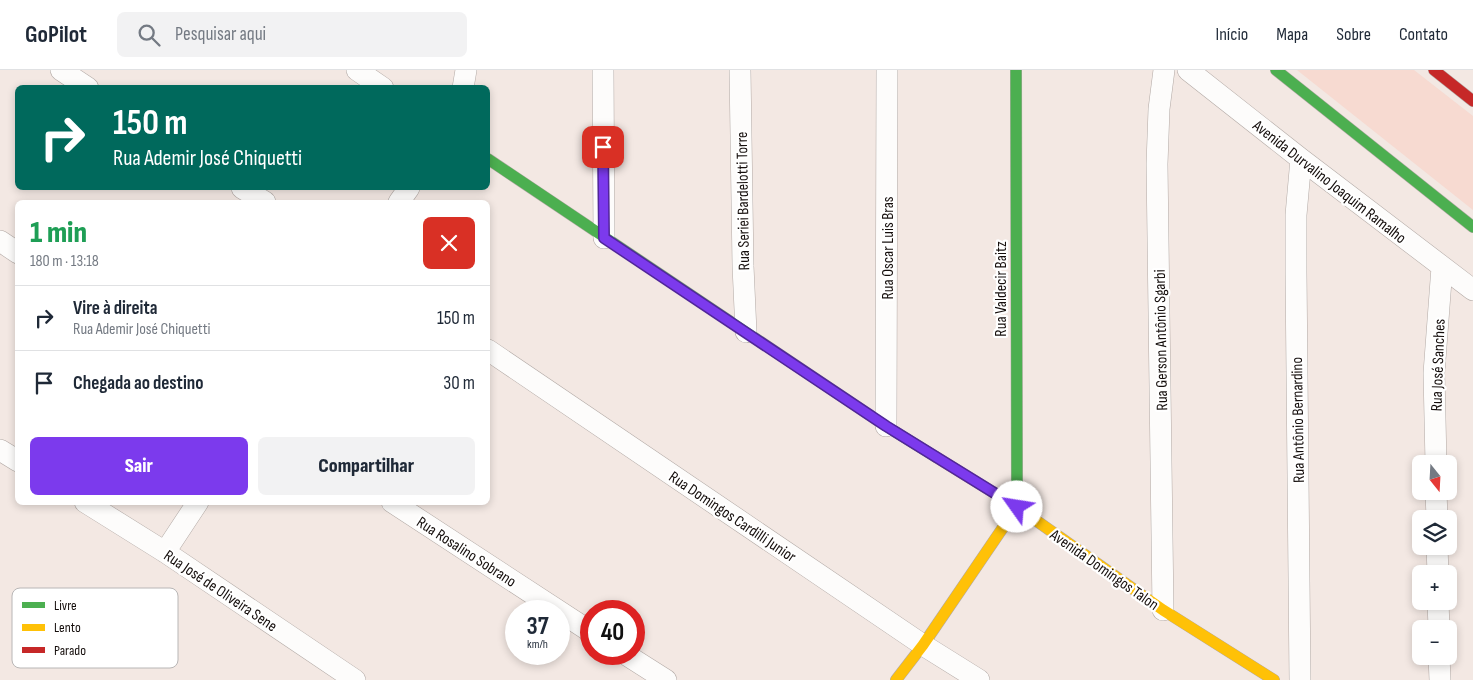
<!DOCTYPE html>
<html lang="pt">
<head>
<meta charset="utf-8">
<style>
	body { margin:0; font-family:"Sofia Sans Condensed",sans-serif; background:#f2f2f3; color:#1f2937; height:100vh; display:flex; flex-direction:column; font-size:19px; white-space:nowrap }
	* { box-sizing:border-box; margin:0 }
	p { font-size:16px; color:#747a83 }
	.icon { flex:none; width:28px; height:28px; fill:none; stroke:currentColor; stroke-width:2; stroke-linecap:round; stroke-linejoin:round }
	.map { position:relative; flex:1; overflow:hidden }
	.panel { position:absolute; left:15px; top:130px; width:475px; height:305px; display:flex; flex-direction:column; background:#fff; border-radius:8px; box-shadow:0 2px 8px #0003 }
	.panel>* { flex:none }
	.guide { position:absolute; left:15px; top:15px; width:475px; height:105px; border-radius:8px; box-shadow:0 2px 8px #0003; background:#00695c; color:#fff; overflow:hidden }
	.needle { width:32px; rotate:162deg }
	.controls { position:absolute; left:1412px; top:385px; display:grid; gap:10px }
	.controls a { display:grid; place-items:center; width:45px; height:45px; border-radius:8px; background:#fff; box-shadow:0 2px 8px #0003; font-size:25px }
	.speed { position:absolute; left:505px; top:530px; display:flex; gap:10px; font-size:25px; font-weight:700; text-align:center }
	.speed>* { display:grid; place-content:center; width:65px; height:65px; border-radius:50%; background:#fff; box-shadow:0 2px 8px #0003; line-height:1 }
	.speed small { font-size:12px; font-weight:400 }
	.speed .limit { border:8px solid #d22; background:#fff; color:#111 }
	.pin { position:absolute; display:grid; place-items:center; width:42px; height:42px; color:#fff; margin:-21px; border-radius:10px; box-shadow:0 2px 8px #0006 }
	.me { position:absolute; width:55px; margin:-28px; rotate:302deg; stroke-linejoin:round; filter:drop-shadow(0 0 4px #0008) }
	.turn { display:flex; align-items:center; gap:18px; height:105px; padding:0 15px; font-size:22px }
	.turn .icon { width:65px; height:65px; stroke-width:2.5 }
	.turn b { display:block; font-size:35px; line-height:42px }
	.round { display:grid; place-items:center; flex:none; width:52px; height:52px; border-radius:8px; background:#f2f2f3 }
	.headline { display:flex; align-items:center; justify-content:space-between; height:85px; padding:0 15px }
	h1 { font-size:30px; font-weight:800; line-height:38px; color:#1e9e55 }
	.primary-button { display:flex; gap:10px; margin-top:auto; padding:10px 15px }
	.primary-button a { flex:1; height:58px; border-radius:8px; background:#7c3aed; color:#fff; font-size:20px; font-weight:800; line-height:58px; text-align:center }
	.primary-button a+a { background:#f2f2f3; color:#1f2937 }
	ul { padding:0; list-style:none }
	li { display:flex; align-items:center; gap:15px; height:65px; padding:0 15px; border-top:1px solid #e0e1e3 }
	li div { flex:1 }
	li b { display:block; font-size:19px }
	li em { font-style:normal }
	header { display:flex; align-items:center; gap:30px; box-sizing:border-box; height:70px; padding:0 25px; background:#fff; border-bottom:1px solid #e0e1e3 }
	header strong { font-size:24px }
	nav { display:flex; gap:28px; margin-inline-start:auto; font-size:18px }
	.search { width:350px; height:45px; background:#f2f2f3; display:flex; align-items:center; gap:12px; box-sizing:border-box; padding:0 18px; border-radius:8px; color:#747a83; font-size:19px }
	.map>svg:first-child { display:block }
	.green { fill:#f7dad1 }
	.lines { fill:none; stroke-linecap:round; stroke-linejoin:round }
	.street-casing { stroke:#b2a9a5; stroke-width:22 }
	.fast-casing { stroke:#b2a9a5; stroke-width:12 }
	.slow-casing { stroke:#b2a9a5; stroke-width:12 }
	.jam-casing { stroke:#b2a9a5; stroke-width:12 }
	.street { stroke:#fdfcfb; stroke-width:21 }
	.fast { stroke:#4caf50; stroke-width:11 }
	.slow { stroke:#ffc107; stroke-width:11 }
	.jam { stroke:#c62828; stroke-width:11 }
	.route-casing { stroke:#51269a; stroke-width:12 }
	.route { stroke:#7c3aed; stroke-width:9 }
	.labels { text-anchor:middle; stroke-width:4.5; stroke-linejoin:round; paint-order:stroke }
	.street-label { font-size:16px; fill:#140d0b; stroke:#fff }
	.key { fill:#fff; stroke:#b8b6b6; stroke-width:1 }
	.key-label { font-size:14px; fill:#140d0b }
</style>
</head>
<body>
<header>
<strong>GoPilot</strong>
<div class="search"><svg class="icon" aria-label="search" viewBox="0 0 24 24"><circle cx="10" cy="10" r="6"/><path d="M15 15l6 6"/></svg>Pesquisar aqui</div>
<nav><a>Início</a><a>Mapa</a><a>Sobre</a><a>Contato</a></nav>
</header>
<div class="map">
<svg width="1473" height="610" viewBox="0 0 1473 610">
	<rect width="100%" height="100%" fill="#f3e8e3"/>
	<path class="green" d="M1297 0H1414L1473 46V140Z"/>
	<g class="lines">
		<defs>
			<path id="street" d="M61 0 88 18
				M357 0 383 18
				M603 0 604 168
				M740 0 743 196 746 262
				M1188 0 1301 89 1473 220
				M463 18 466 0
				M242 118 265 132
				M399 132 409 118
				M0 171 18 183
				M488 280 923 575 979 610
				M886 356 887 0
				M0 380 18 391
				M1436 394 1434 303 1442 197
				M1436 421 1437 449
				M85 432 165 482 355 610
				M392 432 591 562
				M1437 476 1438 504
				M165 482 198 432
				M1438 531 1439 559
				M1163 540 1157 94 1159 39 1164 0
				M625 584 666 610
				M1439 586 1440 610
				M1300 610 1296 202V145L1301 89"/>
			<path id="fast" d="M1016 0 1017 426
				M1276 0 1473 157
				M488 89 886 356 936 387"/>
			<path id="slow" d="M936 387 1017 437 1163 540 1274 610
				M896 610 923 575 1017 437V426"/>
			<path id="jam" d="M1434 0 1473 31"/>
		</defs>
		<use href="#street" class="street-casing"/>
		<use href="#fast" class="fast-casing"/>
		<use href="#slow" class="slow-casing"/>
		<use href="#jam" class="jam-casing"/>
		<use href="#street" class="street"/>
		<use href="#fast" class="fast"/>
		<use href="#slow" class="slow"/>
		<use href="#jam" class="jam"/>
	</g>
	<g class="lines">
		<defs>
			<path id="route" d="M603 77 604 168 886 356 1017 437"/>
		</defs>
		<use href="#route" class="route-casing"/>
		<use href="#route" class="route"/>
	</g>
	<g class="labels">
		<g class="street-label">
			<text transform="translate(1330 111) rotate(38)" y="6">Avenida Durvalino Joaquim Ramalho</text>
			<text transform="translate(742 131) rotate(-91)" y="6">Rua Seriei Bardelotti Torre</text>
			<text transform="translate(887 178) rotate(-90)" y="6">Rua Oscar Luis Bras</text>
			<text transform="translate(1000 219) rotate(-90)" y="6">Rua Valdecir Baitz</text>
			<text transform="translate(1160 270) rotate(-91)" y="6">Rua Gerson Antônio Sgarbi</text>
			<text transform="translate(1437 295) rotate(-88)" y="6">Rua José Sanches</text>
			<text transform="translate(1297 350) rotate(-91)" y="6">Rua Antônio Bernardino</text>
			<text transform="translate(733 446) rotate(34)" y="6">Rua Domingos Cardilli Junior</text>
			<text transform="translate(467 481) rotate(33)" y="6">Rua Rosalino Sobrano</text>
			<text transform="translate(1105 499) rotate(35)" y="6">Avenida Domingos Talon</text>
			<text transform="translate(221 520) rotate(34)" y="6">Rua José de Oliveira Sene</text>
		</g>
	</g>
	<rect x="12" y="518" width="166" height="80" rx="8" class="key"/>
	<rect x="22" y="532" width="23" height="6" fill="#4caf50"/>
	<rect x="22" y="554" width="23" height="7" fill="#ffc107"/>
	<rect x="22" y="577" width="23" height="6" fill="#c62828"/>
	<g class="key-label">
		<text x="54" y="540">Livre</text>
		<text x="54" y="562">Lento</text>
		<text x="54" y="585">Parado</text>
	</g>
</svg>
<div class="controls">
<a><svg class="needle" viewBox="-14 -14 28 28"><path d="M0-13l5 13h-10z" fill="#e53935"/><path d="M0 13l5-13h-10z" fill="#747a83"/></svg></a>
<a><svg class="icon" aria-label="layers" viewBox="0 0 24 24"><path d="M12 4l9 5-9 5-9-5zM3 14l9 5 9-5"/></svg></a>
<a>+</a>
<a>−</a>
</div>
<div class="speed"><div>37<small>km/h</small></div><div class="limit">40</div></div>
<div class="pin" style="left:603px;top:77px;background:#d93025"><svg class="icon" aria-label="arrive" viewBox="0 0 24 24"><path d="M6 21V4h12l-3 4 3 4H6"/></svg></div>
<svg class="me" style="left:1017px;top:437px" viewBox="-20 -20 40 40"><circle r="19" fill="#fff"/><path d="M0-13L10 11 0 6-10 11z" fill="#7c3aed"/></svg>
<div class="guide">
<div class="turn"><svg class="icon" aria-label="right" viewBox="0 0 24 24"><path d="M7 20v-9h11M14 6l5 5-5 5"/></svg><div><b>150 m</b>Rua Ademir José Chiquetti</div></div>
</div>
<section class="panel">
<div class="headline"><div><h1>1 min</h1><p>180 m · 13:18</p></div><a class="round" style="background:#d93025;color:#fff"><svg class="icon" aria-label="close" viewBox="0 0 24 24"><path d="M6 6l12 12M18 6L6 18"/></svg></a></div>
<ul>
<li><svg class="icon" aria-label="right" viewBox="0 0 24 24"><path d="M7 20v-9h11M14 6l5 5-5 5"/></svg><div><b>Vire à direita</b><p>Rua Ademir José Chiquetti</p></div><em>150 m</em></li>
<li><svg class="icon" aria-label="arrive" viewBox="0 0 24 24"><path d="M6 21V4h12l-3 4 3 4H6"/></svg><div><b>Chegada ao destino</b></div><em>30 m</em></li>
</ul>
<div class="primary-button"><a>Sair</a><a>Compartilhar</a></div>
</section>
</div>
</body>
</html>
